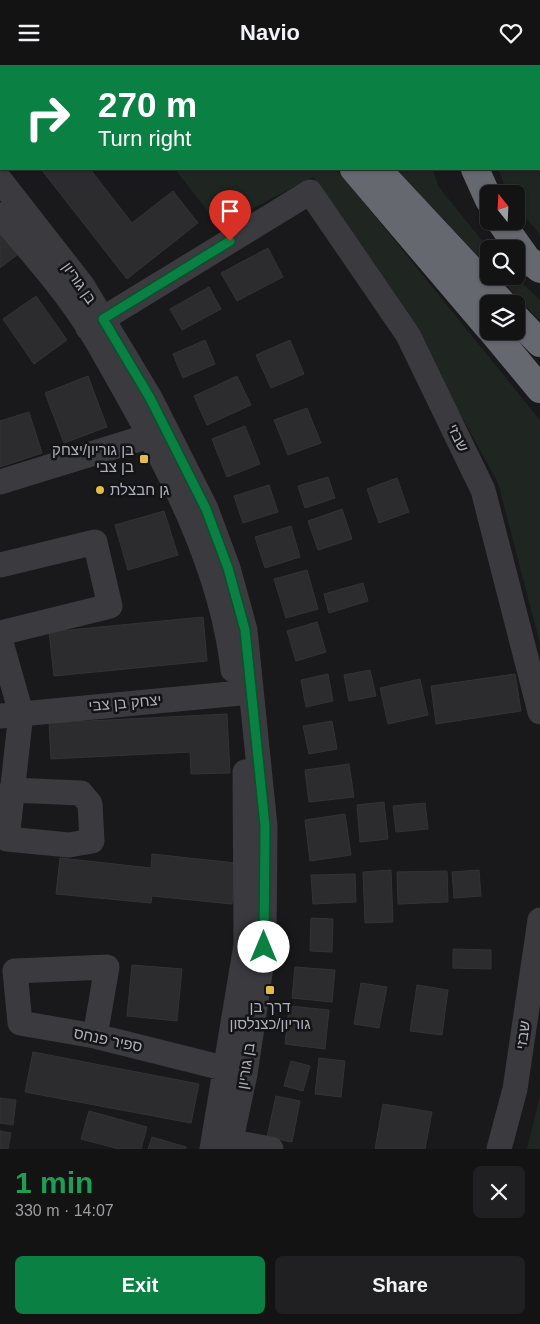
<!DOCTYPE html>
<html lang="en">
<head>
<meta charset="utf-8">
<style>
	body { margin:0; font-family:Helvetica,Heebo,sans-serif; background:#202022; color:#f1f3f6; height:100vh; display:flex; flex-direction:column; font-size:19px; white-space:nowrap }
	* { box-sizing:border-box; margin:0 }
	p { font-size:16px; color:#9d9ea0 }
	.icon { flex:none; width:28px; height:28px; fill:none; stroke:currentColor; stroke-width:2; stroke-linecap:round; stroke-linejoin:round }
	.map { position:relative; height:1084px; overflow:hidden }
	.drawer { display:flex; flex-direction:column; background:#131314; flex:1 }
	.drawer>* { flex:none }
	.top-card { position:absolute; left:0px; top:0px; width:540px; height:105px; box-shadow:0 1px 4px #0004,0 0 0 1px #323234; background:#0b8043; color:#fff; overflow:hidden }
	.needle { width:32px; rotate:342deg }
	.tools { position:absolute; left:480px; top:120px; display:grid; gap:10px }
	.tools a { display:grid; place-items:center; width:45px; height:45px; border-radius:8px; background:#131314; box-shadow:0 1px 4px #0004,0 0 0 1px #323234; font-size:25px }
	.pin { position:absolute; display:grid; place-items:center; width:42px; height:42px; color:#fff; margin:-51px -21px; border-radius:50% 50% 50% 0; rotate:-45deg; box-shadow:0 0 5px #0007 }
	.pin .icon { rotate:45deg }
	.me { position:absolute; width:55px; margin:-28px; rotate:0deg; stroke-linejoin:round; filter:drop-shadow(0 0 4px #0008) }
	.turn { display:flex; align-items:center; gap:18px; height:105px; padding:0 15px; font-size:22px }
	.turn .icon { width:65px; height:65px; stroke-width:2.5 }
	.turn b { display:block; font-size:35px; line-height:42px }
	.round { display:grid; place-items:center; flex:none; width:52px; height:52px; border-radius:8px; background:#202022 }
	.overview { display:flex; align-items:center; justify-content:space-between; height:85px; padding:0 15px }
	h1 { font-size:30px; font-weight:600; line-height:38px; color:#1e9e55 }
	.primary-button { display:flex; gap:10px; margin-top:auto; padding:10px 15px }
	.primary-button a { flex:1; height:58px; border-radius:8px; background:#0b8043; color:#fff; font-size:20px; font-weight:600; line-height:58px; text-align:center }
	.primary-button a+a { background:#202022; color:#f1f3f6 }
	header { display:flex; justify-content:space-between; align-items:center; height:65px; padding:0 15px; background:#131314; font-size:22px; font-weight:600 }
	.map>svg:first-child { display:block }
	.green { fill:#1f2520 }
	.building { fill:#2c2c2e; stroke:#333336 }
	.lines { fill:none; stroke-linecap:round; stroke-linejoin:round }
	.minor { stroke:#3a3a3f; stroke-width:25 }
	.highway { stroke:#666870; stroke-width:28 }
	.route-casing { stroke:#07532c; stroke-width:12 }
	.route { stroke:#0b8043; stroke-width:9 }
	.poi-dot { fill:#e3bd48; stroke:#141416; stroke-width:2 }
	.labels { text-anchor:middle; stroke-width:5; stroke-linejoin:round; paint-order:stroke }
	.street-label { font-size:15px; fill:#acafb9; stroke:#141416 }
	.poi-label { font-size:15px; fill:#acafb9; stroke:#141416; text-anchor:end }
</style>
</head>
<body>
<header><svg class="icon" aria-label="menu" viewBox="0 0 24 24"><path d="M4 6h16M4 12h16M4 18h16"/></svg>Navio<svg class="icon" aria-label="heart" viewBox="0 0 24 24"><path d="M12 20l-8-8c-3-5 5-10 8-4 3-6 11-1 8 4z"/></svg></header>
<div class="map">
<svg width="540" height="1084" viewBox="0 0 540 1084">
	<rect width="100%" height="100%" fill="#19191b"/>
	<path class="green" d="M96 0H250L251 1H97Z
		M465 0H540V169L516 142V129H508L498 104H539V1Z
		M175 104H337L540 355V579L498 418 415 266 313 112 219 161Z
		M396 104H433L438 121 489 184V203Z
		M497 211H515L540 235V256Z
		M540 1030V1084H527Z"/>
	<path class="building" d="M41 104H90L132 158 173 126 198 158 127 214Z
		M0 168 17 190 0 203Z
		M268 183 283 212 237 236 221 208Z
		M209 222 221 244 182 265 170 244Z
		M36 231 67 275 34 299 3 254Z
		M205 275 215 299 183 313 173 289Z
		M290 275 304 309 271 323 256 290Z
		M88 311 107 362 64 378 45 328Z
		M237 311 251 340 207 360 194 331Z
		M307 343 321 378 288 390 274 355Z
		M29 347 42 388 0 402V356Z
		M245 361 260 399 227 412 212 374Z
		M328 412 335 433 305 443 298 421Z
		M397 413 409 447 379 458 367 424Z
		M269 420 278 447 243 458 234 431Z
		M342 444 352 474 318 485 308 456Z
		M164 446 178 490 128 505 115 460Z
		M291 461 300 492 265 503 255 472Z
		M307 505 318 544 286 553 274 514Z
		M363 518 368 536 329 548 324 529Z
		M203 552 207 596 54 611 49 567Z
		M317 557 326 587 296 596 287 566Z
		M370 605 376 631 349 636 344 610Z
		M328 609 333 636 306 642 301 615Z
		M515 609 521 646 436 659 431 621Z
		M420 614 428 650 388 659 380 623Z
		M227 649 230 708 191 709 190 687 51 694 49 658Z
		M332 656 337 684 309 689 303 661Z
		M349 699 354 732 309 737 305 705Z
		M384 737 388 774 360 777 357 740Z
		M425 738 428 764 396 767 393 741Z
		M345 749 351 790 310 796 305 755Z
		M152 789 236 798 232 839 152 831 151 838 56 829 60 793 151 803Z
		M391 805 393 857 365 858 363 807Z
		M479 805 481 831 454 833 452 807Z
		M447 806 448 837 398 839 397 807Z
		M355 809 356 837 313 839 311 810Z
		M311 853 333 854 332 887 310 886Z
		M453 884 491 885V904L453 903Z
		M132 900 182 904 177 956 127 951Z
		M295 902 335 905 332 937 292 933Z
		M361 918 387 922 379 963 354 959Z
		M417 920 448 925 442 970 410 966Z
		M289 941 329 945 325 984 285 979Z
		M33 987 199 1019 191 1058 25 1027Z
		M319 993 345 996 341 1032 315 1029Z
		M291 996 310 1001 303 1026 284 1021Z
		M276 1031 300 1036 292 1077 267 1072Z
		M0 1033 16 1035 13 1060 0 1058Z
		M383 1039 432 1047 425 1084H375Z
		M89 1046 147 1062 141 1084H119L81 1074Z
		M0 1066 11 1068 8 1084H0Z
		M152 1072 186 1082V1084H148Z"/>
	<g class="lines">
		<path class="minor" d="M0 115 82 220 150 333 206 444 228 503 245 565 265 761 264 882 245 1009 229 1084
			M0 150C30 186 62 221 87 260 100 280 111 302 123 322 172 409 222 505 233 605
			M88 263 310 127 408 270 483 425 540 647
			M0 417 149 371
			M0 500 95 477 110 541 0 568
			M0 574 21 648 7 774 69 780 92 776 90 739 81 728 11 725
			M0 651 251 627
			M95 971 107 902 15 906 20 958 95 971 243 1008
			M232 1077 271 1084
			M212 1084 246 880 245 707
			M499 1084 515 1024 540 855"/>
		<path class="highway" d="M280 0 281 1
			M449 0V1
			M354 104 489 263
			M377 104 503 239
			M475 104 489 135
			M500 156 527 194 540 204
			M516 253 540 278
			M492 266 540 324"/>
	</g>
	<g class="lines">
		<defs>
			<path id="route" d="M230 176 103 254 150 333 206 444 228 503 245 565 265 761 264 882"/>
		</defs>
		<use href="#route" class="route-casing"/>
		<use href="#route" class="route"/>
	</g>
	<g class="poi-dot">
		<rect x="139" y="389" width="10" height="10" rx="2.5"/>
		<circle cx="100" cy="425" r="5"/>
		<rect x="265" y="920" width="10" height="10" rx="2.5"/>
	</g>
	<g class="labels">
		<g class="street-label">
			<text transform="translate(79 218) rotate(55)" y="5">בן גוריון</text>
			<text transform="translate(458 373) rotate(64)" y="5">שבזי</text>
			<text transform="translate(125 638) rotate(-5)" y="5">יצחק בן צבי</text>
			<text transform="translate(523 970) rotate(-82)" y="5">שבזי</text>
			<text transform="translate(108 975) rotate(12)" y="5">ספיר פנחס</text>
			<text transform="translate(246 1001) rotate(-81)" y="5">בן גוריון</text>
		</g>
		<g class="poi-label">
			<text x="134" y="390">בן גוריון/יצחק<tspan x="134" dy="17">בן צבי</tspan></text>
			<text x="110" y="430" text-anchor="start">גן חבצלת</text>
			<text x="270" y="947" text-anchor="middle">דרך בן<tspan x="270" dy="17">גוריון/כצנלסון</tspan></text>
		</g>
	</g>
</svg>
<div class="tools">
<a><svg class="needle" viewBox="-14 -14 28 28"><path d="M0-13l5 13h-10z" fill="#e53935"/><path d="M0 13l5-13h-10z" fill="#9d9ea0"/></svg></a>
<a><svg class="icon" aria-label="search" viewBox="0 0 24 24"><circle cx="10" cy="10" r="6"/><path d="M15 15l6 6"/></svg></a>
<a><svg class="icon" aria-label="layers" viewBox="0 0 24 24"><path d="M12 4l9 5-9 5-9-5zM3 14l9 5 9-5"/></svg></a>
</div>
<div class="pin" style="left:230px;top:176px;background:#d93025"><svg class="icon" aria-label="arrive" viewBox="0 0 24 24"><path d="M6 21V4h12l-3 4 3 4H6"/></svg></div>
<svg class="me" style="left:264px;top:882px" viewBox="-20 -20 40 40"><circle r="19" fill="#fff"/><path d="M0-13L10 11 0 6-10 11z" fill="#0b8043"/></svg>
<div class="top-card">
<div class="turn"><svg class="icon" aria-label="right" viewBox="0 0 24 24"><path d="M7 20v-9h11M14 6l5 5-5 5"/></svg><div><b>270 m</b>Turn right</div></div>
</div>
</div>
<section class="drawer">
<div class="overview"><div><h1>1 min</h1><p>330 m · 14:07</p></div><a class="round"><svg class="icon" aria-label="close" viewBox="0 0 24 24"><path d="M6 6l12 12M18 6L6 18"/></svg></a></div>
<div class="primary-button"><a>Exit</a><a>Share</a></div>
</section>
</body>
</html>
